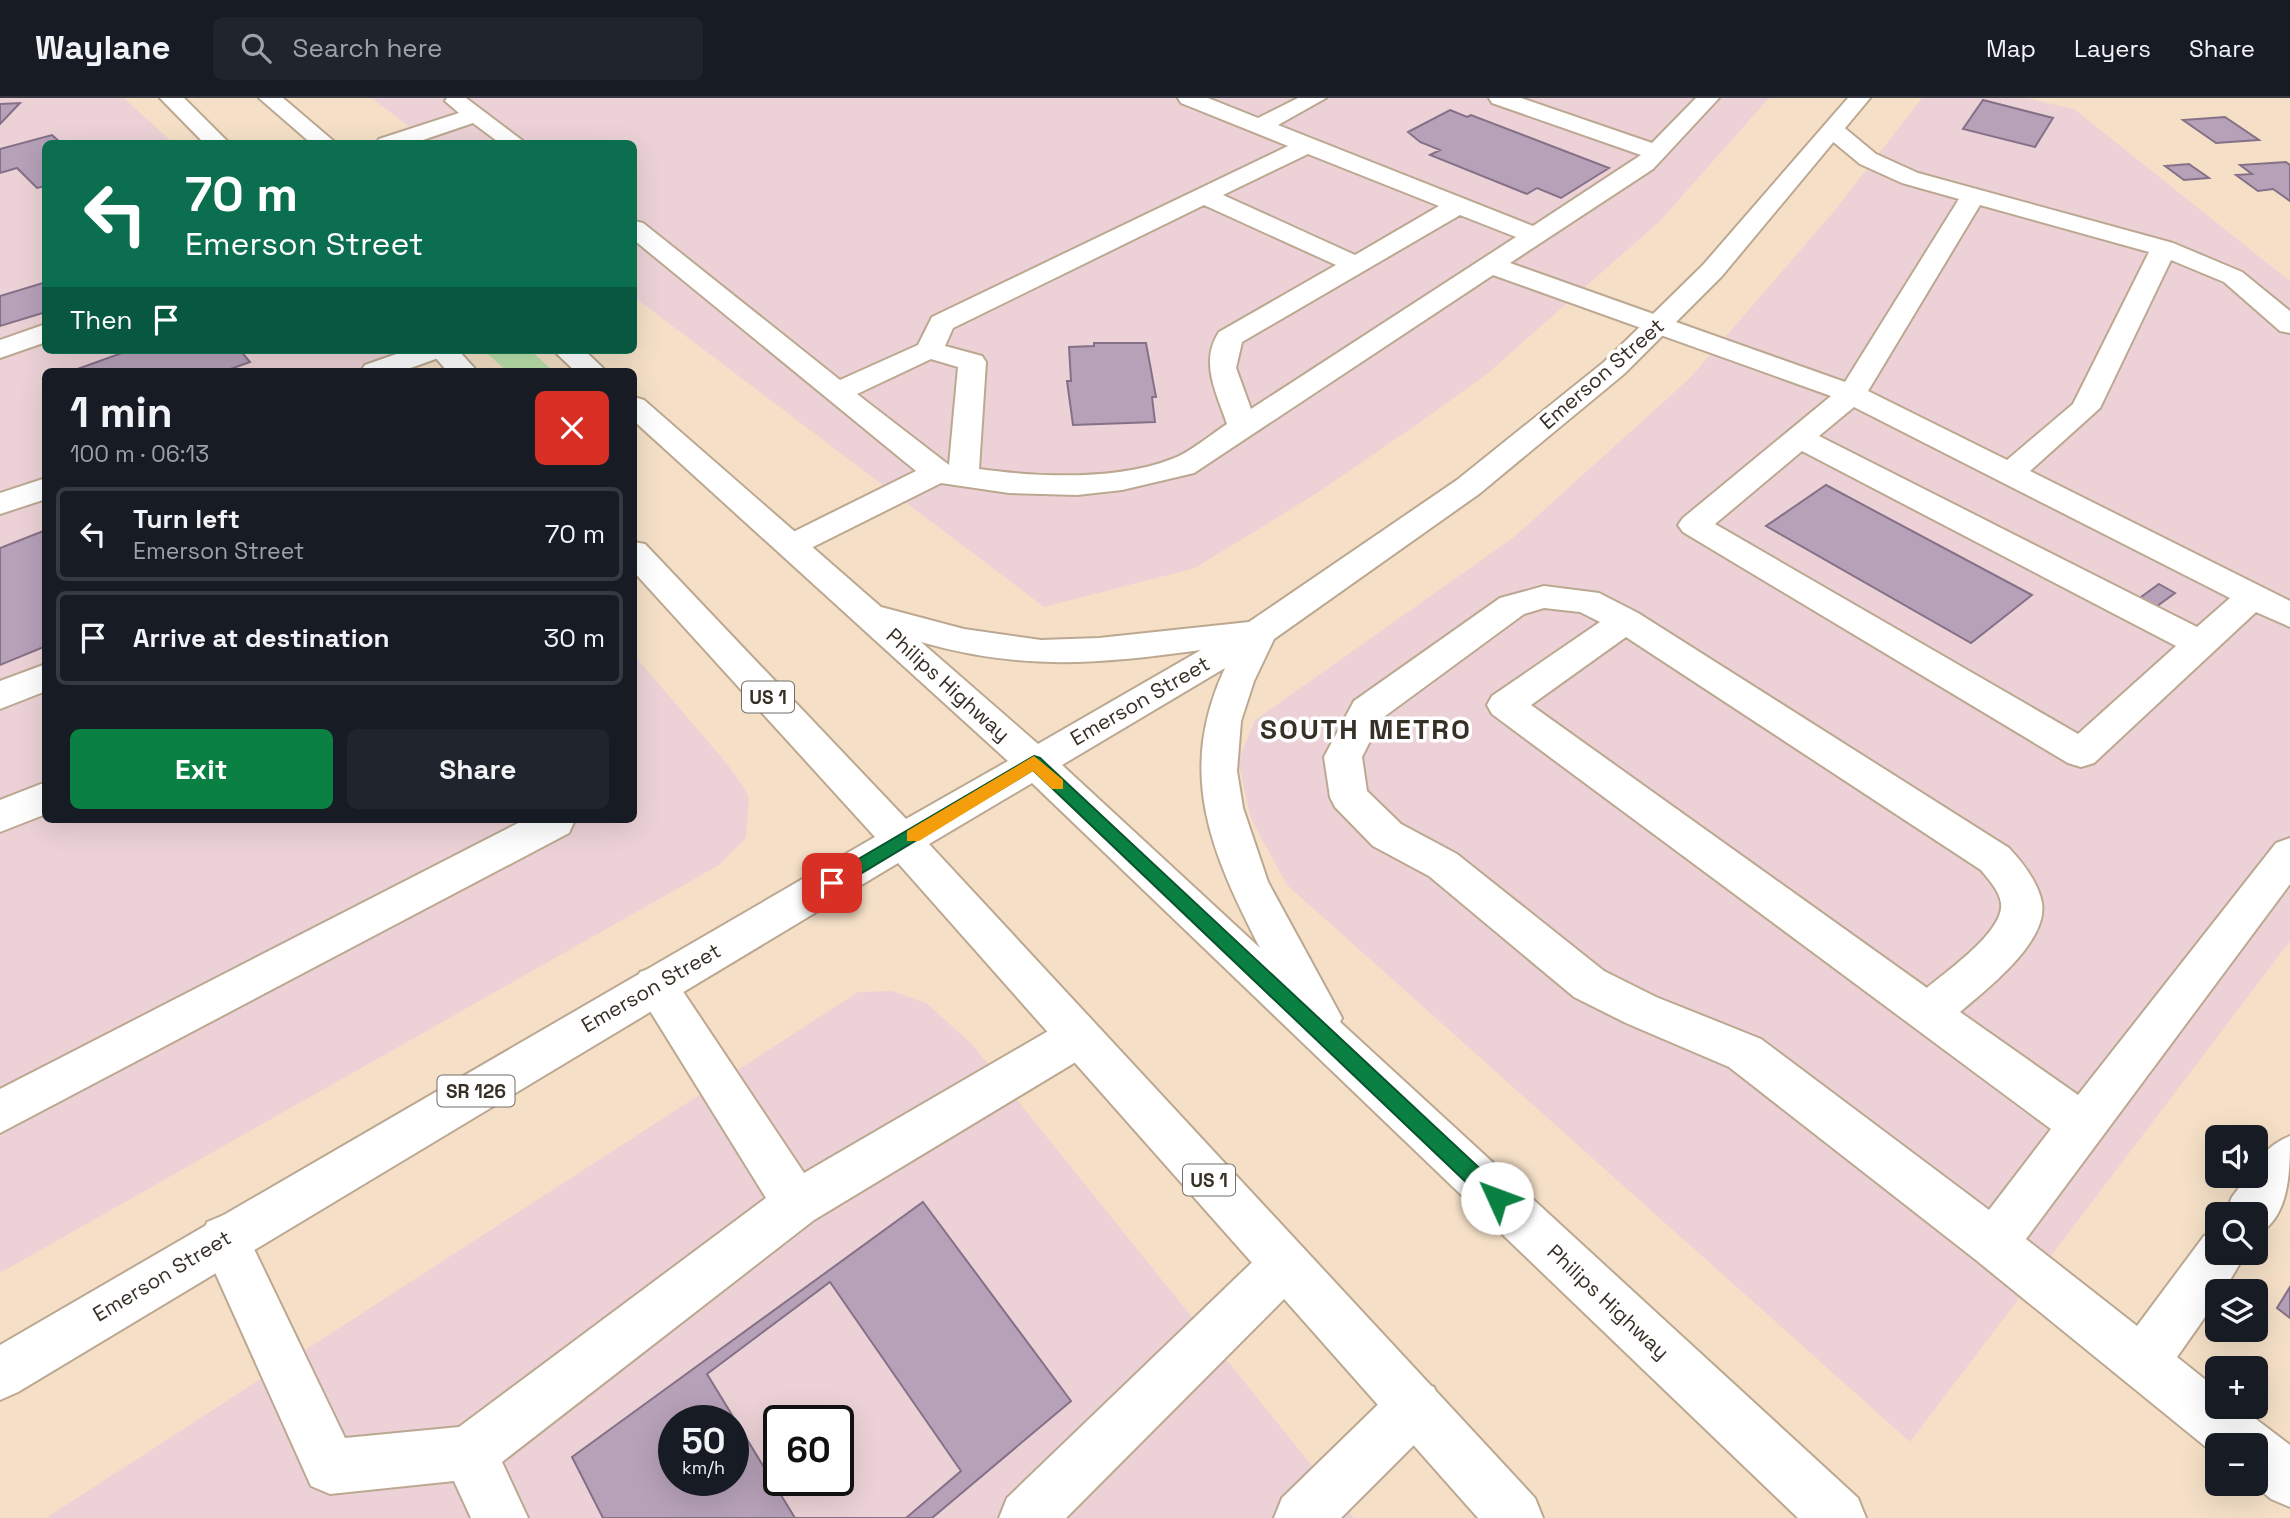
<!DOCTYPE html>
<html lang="en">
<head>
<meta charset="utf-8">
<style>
	body { margin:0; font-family:"Space Grotesk",sans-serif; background:#20242c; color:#f1f3f6; height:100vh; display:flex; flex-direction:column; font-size:26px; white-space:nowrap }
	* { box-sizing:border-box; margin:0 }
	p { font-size:23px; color:#9ea1a6 }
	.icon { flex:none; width:38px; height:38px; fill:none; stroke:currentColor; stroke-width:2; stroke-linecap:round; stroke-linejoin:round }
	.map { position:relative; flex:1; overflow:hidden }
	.panel { position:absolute; left:42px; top:270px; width:595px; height:455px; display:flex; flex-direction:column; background:#171b24; border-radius:10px; box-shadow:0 7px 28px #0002 }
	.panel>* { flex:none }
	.hud { position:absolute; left:42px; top:42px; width:595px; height:214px; border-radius:10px; box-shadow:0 7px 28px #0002; background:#0b6e4f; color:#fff; overflow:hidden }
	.fabs { position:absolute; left:2205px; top:1027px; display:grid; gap:14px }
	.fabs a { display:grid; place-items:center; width:63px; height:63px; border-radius:10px; background:#171b24; box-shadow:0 7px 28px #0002; font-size:35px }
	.speed { position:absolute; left:658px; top:1307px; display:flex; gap:14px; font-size:35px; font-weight:700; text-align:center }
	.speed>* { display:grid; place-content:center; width:91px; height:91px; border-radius:50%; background:#171b24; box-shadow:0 7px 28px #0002; line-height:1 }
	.speed small { font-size:18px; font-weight:400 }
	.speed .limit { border:4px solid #111; border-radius:10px; background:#fff; color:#111 }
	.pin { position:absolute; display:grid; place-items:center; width:60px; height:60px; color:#fff; margin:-30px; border-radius:14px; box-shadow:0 4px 10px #0006 }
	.me { position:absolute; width:77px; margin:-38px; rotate:313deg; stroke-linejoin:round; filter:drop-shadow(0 0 5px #0008) }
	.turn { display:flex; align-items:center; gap:24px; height:147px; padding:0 28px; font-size:32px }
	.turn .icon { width:91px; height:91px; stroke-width:2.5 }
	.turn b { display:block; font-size:49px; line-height:60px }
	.then { display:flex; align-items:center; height:66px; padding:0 28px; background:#0003; gap:14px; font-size:26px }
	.round { display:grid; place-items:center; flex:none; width:74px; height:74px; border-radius:10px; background:#20242c }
	.overview { display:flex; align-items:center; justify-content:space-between; height:119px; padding:0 28px }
	h1 { font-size:42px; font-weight:700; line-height:52px }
	.action { display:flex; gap:14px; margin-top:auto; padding:14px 28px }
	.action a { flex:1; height:80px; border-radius:10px; background:#0b8043; color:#fff; font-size:28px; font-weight:700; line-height:80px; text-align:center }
	.action a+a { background:#20242c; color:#f1f3f6 }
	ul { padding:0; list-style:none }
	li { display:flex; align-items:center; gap:21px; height:94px; margin:0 14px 10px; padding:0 14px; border:4px solid #363941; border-radius:10px }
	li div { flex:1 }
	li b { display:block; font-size:26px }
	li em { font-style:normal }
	header { display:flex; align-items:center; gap:42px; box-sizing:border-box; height:98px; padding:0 35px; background:#171b24; border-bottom:2px solid #363941 }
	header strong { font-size:33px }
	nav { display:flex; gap:38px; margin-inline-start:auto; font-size:24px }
	.search { width:490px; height:63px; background:#20242c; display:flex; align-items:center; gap:18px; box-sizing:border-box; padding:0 24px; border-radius:10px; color:#9ea1a6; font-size:26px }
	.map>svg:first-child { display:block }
	.commercial { fill:#ecd2d7; fill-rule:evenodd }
	.green { fill:#bae0aa }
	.building { fill:#b6a1b8; stroke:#857187; stroke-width:2; fill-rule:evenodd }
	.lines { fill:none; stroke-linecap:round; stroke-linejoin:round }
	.minor-casing { stroke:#bca891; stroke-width:4 }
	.major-casing { stroke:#bca891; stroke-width:4 }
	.minor { fill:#fff; fill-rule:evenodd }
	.major { fill:#fff; fill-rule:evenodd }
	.route { fill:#0b8043; stroke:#07532c; stroke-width:2 }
	.slow { fill:#f59e0b }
	.labels { text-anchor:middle; stroke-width:7; stroke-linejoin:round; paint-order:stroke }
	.shield { fill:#fff; stroke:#736e67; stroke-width:2 }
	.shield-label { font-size:19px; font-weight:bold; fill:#373026 }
	.street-label { font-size:21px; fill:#373026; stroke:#fff }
	.district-label { font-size:28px; font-weight:bold; letter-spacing:2px; fill:#373026; stroke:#fff }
</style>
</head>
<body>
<header>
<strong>Waylane</strong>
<div class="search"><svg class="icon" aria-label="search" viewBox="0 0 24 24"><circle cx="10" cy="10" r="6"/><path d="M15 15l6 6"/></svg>Search here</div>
<nav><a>Map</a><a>Layers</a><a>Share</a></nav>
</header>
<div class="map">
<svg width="2290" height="1420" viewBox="0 0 2290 1420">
	<rect width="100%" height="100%" fill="#f5e0c7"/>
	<path class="commercial" d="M0 0H124L173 45 46 46V252H396L419 273H46V721H634V557L728 667 749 698 746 740 719 767 0 1175Z
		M371 0H1769L1660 123 1487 276 1419 325 1317 395 1195 470 1044 509 634 199V46L431 45Z
		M1922 0H2025L2074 11 2290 183V843L1910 1344 1287 787 1251 721 1238 663 1255 622 1514 439 1690 280 1835 112Z
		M892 893 926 905 971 945 1354 1420H46L858 894ZM674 1323H733V1382H674ZM779 1323H838V1382H779Z"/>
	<path class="green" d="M483 252H530L553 273H507Z"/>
	<path class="building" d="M1983 2 2053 20 2035 49 1963 31Z
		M20 5 0 26V6Z
		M1450 12 1467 19 1471 17 1609 70 1561 100 1537 90 1527 96 1430 57 1440 52 1420 44 1408 34Z
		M2225 19 2259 42 2216 45 2183 22Z
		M52 37 62 46H46V88L37 90 17 70 0 75V51Z
		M2286 64 2290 67V103L2273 91 2258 93 2236 77 2252 76 2240 67Z
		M2189 66 2209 80 2184 82 2165 68Z
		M46 184V214L0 228V198Z
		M1094 245H1146L1156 299H1152L1155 324 1073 327 1067 283H1071L1069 249 1094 248Z
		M130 252H240L250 264 225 273H72Z
		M1826 387 2032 497 1971 545 1766 428Z
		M46 432V548L0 567V450Z
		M2159 486 2175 495 2153 511 2137 502Z
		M923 1104 1071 1303 932 1420H603L572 1359ZM674 1323H733V1382H674ZM779 1323H838V1382H779Z
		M830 1184 961 1373 906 1420H795L707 1276ZM779 1323H838V1382H779Z
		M2290 1189V1220L2277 1210Z"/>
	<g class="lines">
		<defs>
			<path id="minor" d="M447 0H466L527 46H501L473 25 411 46H376L379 41 459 15 445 3Z
				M1178 0H1208L1258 20 1298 0H1326L1278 27 1533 128 1641 57 1492 5 1489 0H1521L1652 45 1696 0H1719L1653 71 1510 165 1845 284 1959 101 1902 85 1860 66 1825 37 1822 32 1825 27H1841L1876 56 1918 75 2173 145 2242 174 2290 213V235L2280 233 2224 184 2171 162 2100 310 2030 373 2290 503V529L2256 514 2094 665 2081 669 2068 665 1683 434 1678 427 1683 420 1831 298 1493 177 1194 375 1122 392 1077 397 1009 395 941 385 803 454 792 458 781 454 776 447 781 440 916 373 634 142V123L643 125 840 282 918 247 932 219 1288 48 1181 5ZM1308 56 1439 108 1355 157 1223 97ZM1204 107 1336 167 1219 234C1199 264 1217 296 1227 326 1210 337 1191 354 1172 361 1116 383 1037 379 979 371L986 264 982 258 945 248 953 230ZM1980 107 2149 154 2073 306 2007 362 1868 293ZM1460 117 1516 139 1251 311 1236 270 1242 244ZM931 261 958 269 949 367 857 296ZM1854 309 2230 500 2197 529 1819 338ZM1802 353 2176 548 2078 636 1715 426Z
				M46 226V244L0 260V242Z
				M408 252H448L444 258 402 273H361L365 267Z
				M46 380V401L0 416V395Z
				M1544 488 1599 495 1638 515 2009 750C2023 765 2038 784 2042 805 2048 844 1987 891 1960 914L2078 997 2276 745 2290 740V786L2026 1141 2137 1228 2204 1138 2217 1132V1155H2246L2223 1194H2217V1202L2177 1259 2217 1291V1309H2240L2290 1347V1409L2271 1401 2253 1386H2256V1348H2217V1358L1976 1162 1729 969 1626 925 1574 899 1429 778 1373 748 1335 709 1330 699 1324 659 1354 603 1500 500ZM1544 510 1580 514 1600 524 1492 598 1487 607 1492 616 2051 1031 1989 1112 1761 941 1656 899 1604 873 1457 756 1401 726 1367 693 1362 659 1381 621 1524 516ZM1626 539 1981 772C1989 782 1999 792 2001 805 2005 833 1947 873 1927 890L1531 607Z
				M46 566V593L0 611V583Z
				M46 684V716L0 734V702Z
				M526 721H573L574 724 569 735 0 1035V991Z
				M655 869 670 874 804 1075 1062 925 1078 920 1094 925 1100 939 1094 953 814 1122 502 1364 528 1420H471L454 1383 330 1396 311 1388 200 1141 207 1124 224 1117 241 1124 345 1340 459 1329 766 1100 634 887 640 874Z
				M2290 1038C2290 1073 2290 1120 2256 1137V1116H2225L2232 1099 2248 1078H2256C2256 1058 2273 1045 2290 1038Z
				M1285 1141 1302 1149 1310 1166 1302 1183 1066 1420H999L1007 1400 1268 1149Z
				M1415 1282 1434 1289 1441 1308 1434 1327 1341 1420H1274L1282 1400 1396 1289Z"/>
			<path id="major" d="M160 0H184L230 46H205Z
				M259 0H283L337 46H312Z
				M1848 0H1870L1722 178 1624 276 1479 396 1274 541 1254 583 1241 623 1237 673 1243 710 1268 784 1335 907 1342 920 1340 924 1858 1400 1866 1420H1798L1032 685 929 746 1535 1400 1543 1420H1478L898 765 18 1294 0 1302V1247L875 739 634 474V444L645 446 906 721 1008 663 634 323V299L644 302 881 509 964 531 1041 542 1099 540 1249 524 1457 382 1604 264 1703 167ZM921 544C1023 573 1098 566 1201 552L1038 646ZM1225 570C1176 675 1211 754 1260 850L1062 667Z
				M429 252H458L477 273H447Z
				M553 252H584L606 273H575Z"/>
		</defs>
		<use href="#minor" class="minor-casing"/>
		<use href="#major" class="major-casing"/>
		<use href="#minor" class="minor"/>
		<use href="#major" class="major"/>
	</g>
	<path class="route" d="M1034 658 1040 660 1504 1093 1507 1100 1504 1107 1497 1109 1490 1107 1033 672 837 790H826V780Z"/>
	<path class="slow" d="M1034 658 1063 682V691H1052L1033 673 919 743H907V733Z"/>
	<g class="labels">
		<g class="shield">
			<rect x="742" y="583.5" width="52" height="31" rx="5"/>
			<rect x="437.5" y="977.5" width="77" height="31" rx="5"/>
			<rect x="1183" y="1066.5" width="52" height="31" rx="5"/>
		</g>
		<g class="shield-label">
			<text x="768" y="606">US 1</text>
			<text x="476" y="1000">SR 126</text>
			<text x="1209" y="1089">US 1</text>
		</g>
		<g class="street-label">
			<text transform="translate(1602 276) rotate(-41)" y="7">Emerson Street</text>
			<text transform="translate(948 587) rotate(42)" y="7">Philips Highway</text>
			<text transform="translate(1140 603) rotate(-30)" y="7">Emerson Street</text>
			<text transform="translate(651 890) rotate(-30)" y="7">Emerson Street</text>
			<text transform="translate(162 1178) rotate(-31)" y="7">Emerson Street</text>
			<text transform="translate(1608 1204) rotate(43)" y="7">Philips Highway</text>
		</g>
		<g class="district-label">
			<text x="1366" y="641">SOUTH METRO</text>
		</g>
	</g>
</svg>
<div class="fabs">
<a><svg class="icon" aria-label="sound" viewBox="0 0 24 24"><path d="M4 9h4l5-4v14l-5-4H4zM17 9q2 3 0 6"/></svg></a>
<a><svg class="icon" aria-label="search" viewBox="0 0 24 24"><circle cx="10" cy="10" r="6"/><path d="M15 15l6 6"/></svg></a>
<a><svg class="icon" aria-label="layers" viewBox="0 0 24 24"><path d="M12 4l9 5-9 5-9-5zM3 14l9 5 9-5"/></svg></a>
<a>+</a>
<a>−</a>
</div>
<div class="speed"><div>50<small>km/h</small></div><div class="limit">60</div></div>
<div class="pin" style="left:832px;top:785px;background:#d93025"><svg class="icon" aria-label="arrive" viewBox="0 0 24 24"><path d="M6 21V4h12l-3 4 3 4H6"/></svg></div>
<svg class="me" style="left:1497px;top:1100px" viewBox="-20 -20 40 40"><circle r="19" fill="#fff"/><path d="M0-13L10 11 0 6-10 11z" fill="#0b8043"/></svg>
<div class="hud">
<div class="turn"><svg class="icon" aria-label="left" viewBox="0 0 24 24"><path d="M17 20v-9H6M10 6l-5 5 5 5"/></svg><div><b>70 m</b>Emerson Street</div></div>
<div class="then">Then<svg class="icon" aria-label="arrive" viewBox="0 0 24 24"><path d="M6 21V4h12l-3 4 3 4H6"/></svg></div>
</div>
<section class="panel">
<div class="overview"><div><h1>1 min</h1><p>100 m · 06:13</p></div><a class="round" style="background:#d93025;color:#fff"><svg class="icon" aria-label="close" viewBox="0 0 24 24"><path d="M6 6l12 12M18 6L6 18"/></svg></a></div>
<ul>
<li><svg class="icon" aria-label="left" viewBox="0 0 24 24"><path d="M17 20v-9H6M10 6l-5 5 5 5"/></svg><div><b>Turn left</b><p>Emerson Street</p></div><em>70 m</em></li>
<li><svg class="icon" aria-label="arrive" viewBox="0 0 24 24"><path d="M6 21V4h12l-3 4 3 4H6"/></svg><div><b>Arrive at destination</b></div><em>30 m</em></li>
</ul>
<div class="action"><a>Exit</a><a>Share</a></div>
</section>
</div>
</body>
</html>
